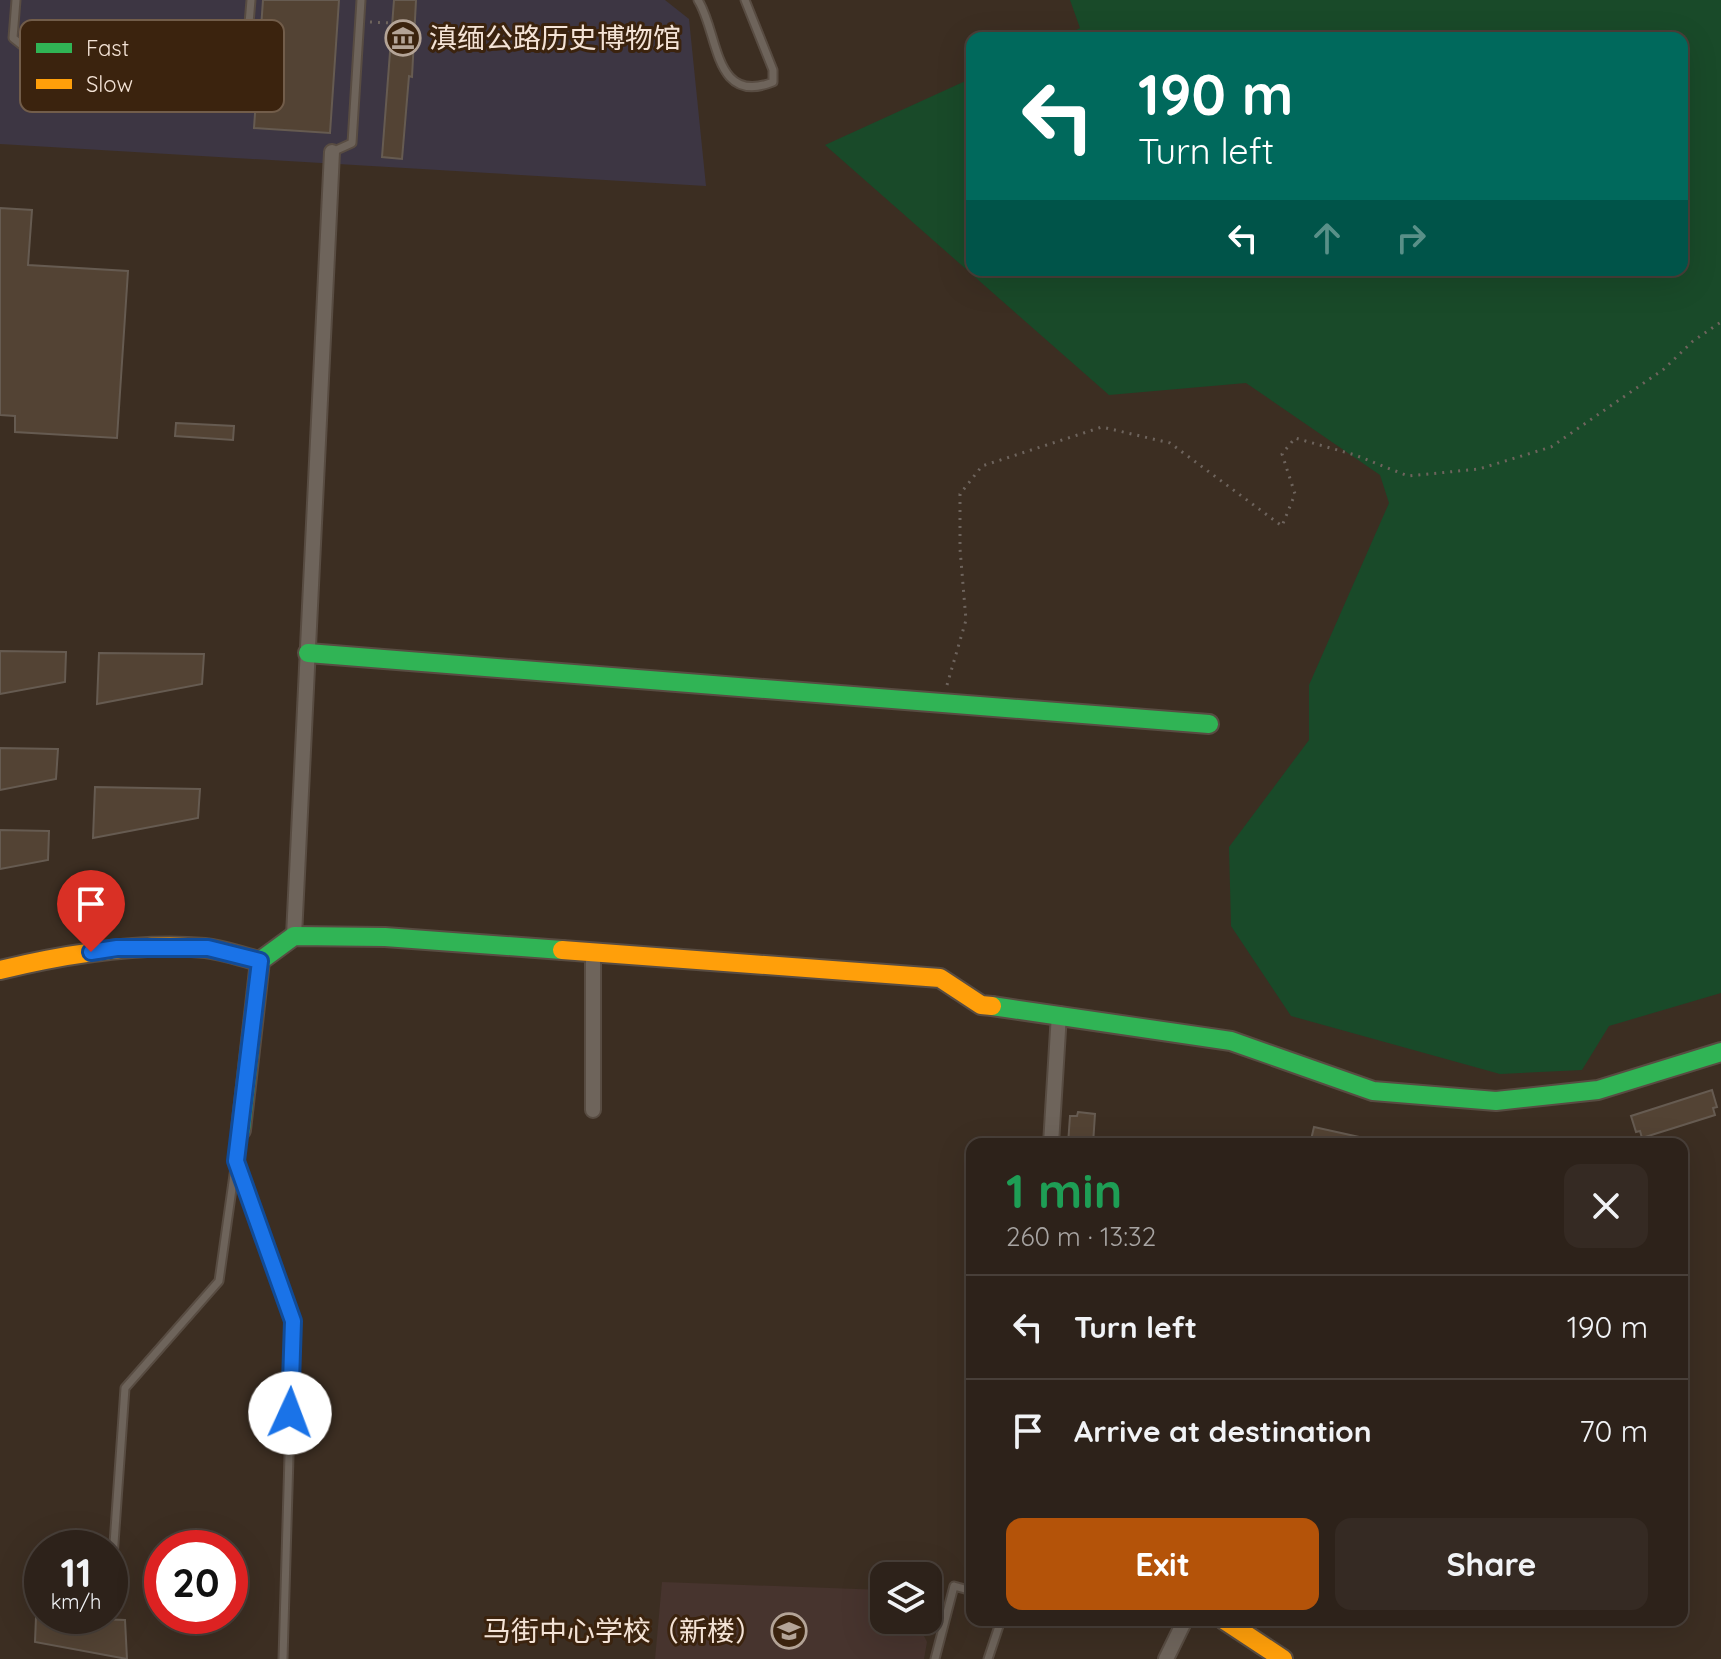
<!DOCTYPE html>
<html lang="en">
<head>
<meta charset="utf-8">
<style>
	body { margin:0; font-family:Quicksand,"Noto Sans SC",sans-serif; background:#352a23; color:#f1f3f6; height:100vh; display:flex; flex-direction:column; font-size:30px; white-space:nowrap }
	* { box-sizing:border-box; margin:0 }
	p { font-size:26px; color:#a7a4a2 }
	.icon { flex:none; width:44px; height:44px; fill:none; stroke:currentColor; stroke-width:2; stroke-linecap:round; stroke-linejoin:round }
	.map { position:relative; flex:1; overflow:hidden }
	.sheet { position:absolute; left:966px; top:1138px; width:722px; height:488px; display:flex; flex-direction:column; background:#2d221a; border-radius:16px; box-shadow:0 8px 32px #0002,0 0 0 2px #483f39 }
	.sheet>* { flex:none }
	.top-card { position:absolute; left:966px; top:32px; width:722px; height:244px; border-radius:16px; box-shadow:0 8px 32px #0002,0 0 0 2px #483f39; background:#00695c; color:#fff; overflow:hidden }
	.fabs { position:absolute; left:870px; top:1562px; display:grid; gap:16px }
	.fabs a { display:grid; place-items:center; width:72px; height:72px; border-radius:16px; background:#2d221a; box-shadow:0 8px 32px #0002,0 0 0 2px #483f39; font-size:40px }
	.speed { position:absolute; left:24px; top:1530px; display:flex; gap:16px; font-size:40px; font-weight:700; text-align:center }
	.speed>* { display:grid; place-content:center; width:104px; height:104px; border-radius:50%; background:#2d221a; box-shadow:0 8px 32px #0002,0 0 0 2px #483f39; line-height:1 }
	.speed small { font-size:20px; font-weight:400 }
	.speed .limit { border:12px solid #d22; background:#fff; color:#111 }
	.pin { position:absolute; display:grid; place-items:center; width:68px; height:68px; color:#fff; margin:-82px -34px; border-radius:50% 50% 50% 0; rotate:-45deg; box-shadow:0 0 8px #0007 }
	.pin .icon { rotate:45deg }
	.me { position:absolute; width:88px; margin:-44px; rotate:2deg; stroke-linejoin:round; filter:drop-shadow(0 0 6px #0008) }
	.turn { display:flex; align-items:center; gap:28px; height:168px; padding:0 40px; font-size:36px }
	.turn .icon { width:104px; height:104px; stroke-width:2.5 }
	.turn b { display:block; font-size:56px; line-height:68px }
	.lanes { display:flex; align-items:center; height:76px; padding:0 40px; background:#0003; justify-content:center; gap:40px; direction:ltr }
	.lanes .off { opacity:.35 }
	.round { display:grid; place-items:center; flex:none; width:84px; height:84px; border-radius:16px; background:#352a23 }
	.head { display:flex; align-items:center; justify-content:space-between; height:136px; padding:0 40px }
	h1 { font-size:48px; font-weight:700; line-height:60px; color:#1e9e55 }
	.action { display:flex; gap:16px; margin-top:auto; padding:16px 40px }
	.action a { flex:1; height:92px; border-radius:16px; background:#b45309; color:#fff; font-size:32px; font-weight:700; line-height:92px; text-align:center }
	.action a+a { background:#352a23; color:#f1f3f6 }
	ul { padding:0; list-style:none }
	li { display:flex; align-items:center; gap:24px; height:104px; padding:0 40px; border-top:2px solid #483f39 }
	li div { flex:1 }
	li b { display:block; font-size:30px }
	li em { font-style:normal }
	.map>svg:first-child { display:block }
	.commercial { fill:#3d3643 }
	.education { fill:#47342e }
	.green { fill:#194a29 }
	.building { fill:#534334; stroke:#665b51; stroke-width:2 }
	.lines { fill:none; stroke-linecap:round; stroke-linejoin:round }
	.lane-casing { stroke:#584c42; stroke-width:11 }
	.street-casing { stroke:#584c42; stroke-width:18 }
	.fast-casing { stroke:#584c42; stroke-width:22 }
	.slow-casing { stroke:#584c42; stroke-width:22 }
	.path { stroke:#6e645d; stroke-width:3; stroke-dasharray:2 6; stroke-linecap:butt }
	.lane { stroke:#6e645b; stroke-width:7 }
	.street { stroke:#6e645b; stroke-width:14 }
	.fast { stroke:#30b455; stroke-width:18 }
	.slow { stroke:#ff9f0a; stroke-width:18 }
	.route-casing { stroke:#114b97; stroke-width:20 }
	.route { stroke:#1a73e8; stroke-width:14 }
	.labels { text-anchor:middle; stroke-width:6; stroke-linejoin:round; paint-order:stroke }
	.poi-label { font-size:28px; fill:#f4e3d6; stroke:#3b230e; text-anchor:start }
	.key { fill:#3b230e; stroke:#725d4a; stroke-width:2 }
	.key-label { font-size:22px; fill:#f4e3d6 }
</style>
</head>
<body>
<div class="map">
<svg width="1721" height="1659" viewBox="0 0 1721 1659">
	<rect width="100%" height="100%" fill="#3c2e22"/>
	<path class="commercial" d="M0 0H665L689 19 706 186 0 144Z"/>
	<path class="education" d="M662 1582 884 1590V1620H916L927 1642 924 1659H655Z"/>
	<path class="green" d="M1070 0H1721V993L1609 1026 1582 1070 1500 1074 1291 1016 1231 926 1229 847 1309 740V685L1389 503 1380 475 1246 383 1109 395 825 145 972 78V270H1682V38H1060L1080 28Z"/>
	<path class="building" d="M263 0H339L330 133 254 128Z
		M394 0H416L412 77 409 76 402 159 382 157Z
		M0 208 32 210 28 265 128 271 117 438 15 432V416L0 415Z
		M176 423 234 426 233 440 175 436Z
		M0 651 66 652 65 682 0 694Z
		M99 653 204 654 202 684 97 704Z
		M0 748 58 749 56 779 0 790Z
		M95 787 200 789 198 818 93 838Z
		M0 830 49 831 48 860 0 869Z
		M1712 1090 1717 1107 1713 1108 1715 1115 1642 1138 1640 1131 1636 1132 1631 1116Z
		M1078 1112 1095 1114 1093 1144H1068L1070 1116H1077Z
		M1314 1127 1364 1138 1363 1144H1310Z
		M36 1617 125 1620 127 1659 35 1642Z"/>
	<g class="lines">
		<defs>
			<path id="lane" d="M16 0 13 38 28 50 29 69 35 92 242 105 251 0
				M698 0C719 33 713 106 773 82V70L745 0
				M332 152 352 143 361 0
				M236 1161 293 1321 283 1659
				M110 1600 125 1388 219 1281 240 1132
				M935 1659 954 1586 972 1591
				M988 1659 1001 1620"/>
			<path id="street" d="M294 936 332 152
				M593 1110V951
				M1051 1144 1059 1014
				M1166 1659 1185 1620"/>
			<path id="fast" d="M308 653 1209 724
				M992 1006 1231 1041 1373 1091 1496 1101 1598 1090 1721 1052
				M241 1130 260 961 294 936 385 937 562 950"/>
			<path id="slow" d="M562 950 940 978 981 1005 992 1006
				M0 970C66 954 137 942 205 948 224 950 242 957 260 961
				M1224 1620 1283 1659"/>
		</defs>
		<use href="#lane" class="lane-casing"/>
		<use href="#street" class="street-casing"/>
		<use href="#fast" class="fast-casing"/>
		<use href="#slow" class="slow-casing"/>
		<path class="path" d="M370 22 391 23
			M947 685 966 620 960 549V494L982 466 1102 427 1170 443 1282 526 1295 494 1282 454 1295 438 1355 455 1408 476 1479 469 1551 447 1664 369 1693 341 1721 322"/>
		<use href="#lane" class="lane"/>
		<use href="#street" class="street"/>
		<use href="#fast" class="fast"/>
		<use href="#slow" class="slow"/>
	</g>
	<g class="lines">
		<defs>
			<path id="route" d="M91 952 117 948H208L260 961 236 1161 293 1321 290 1413"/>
		</defs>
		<use href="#route" class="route-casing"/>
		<use href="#route" class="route"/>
	</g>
	<defs>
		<symbol id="museum-ring" viewBox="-11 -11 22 22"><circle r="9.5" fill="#3b230e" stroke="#b4a497" stroke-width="1.5"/><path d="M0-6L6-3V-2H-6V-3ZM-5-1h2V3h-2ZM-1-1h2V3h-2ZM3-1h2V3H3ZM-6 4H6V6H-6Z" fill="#b4a497"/></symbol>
		<symbol id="school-ring" viewBox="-11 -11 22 22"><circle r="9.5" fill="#3b230e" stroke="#b4a497" stroke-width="1.5"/><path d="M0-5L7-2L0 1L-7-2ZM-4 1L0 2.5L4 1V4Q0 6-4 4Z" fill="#b4a497"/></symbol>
	</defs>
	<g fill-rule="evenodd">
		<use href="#museum-ring" x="383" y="18" width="40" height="40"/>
		<use href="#school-ring" x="769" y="1611" width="40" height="40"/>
	</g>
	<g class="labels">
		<g class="poi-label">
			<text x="429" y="48">滇缅公路历史博物馆</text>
			<text x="763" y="1641" text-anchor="end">马街中心学校（新楼）</text>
		</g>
	</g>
	<rect x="20" y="20" width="264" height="92" rx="12" class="key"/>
	<rect x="36" y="43" width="36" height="10" fill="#30b455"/>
	<rect x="36" y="79" width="36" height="10" fill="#ff9f0a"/>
	<g class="key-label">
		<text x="86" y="56">Fast</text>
		<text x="86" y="92">Slow</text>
	</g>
</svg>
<div class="fabs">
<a><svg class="icon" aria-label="layers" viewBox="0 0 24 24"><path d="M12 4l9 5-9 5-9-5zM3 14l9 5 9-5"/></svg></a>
</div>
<div class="speed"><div>11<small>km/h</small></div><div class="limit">20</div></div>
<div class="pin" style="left:91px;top:952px;background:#d93025"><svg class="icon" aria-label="arrive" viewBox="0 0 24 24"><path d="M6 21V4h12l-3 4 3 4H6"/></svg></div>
<svg class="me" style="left:290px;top:1413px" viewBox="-20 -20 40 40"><circle r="19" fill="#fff"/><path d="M0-13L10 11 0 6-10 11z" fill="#1a73e8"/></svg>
<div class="top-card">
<div class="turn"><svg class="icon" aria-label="left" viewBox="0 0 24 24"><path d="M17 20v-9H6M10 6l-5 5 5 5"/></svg><div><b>190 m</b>Turn left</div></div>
<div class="lanes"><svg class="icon" aria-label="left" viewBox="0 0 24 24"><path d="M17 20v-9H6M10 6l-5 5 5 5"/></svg><svg class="icon off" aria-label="ahead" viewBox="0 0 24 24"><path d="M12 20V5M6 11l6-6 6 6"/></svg><svg class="icon off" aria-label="right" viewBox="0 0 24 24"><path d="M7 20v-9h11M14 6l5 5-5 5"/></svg></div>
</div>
<section class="sheet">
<div class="head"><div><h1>1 min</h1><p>260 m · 13:32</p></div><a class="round"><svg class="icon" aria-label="close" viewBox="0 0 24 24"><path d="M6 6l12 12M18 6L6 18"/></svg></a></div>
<ul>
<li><svg class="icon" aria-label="left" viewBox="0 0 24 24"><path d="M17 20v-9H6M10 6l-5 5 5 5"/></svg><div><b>Turn left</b></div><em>190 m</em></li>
<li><svg class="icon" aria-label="arrive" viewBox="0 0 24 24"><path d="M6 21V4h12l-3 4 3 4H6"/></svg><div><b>Arrive at destination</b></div><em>70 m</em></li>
</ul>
<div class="action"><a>Exit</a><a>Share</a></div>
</section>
</div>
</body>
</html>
